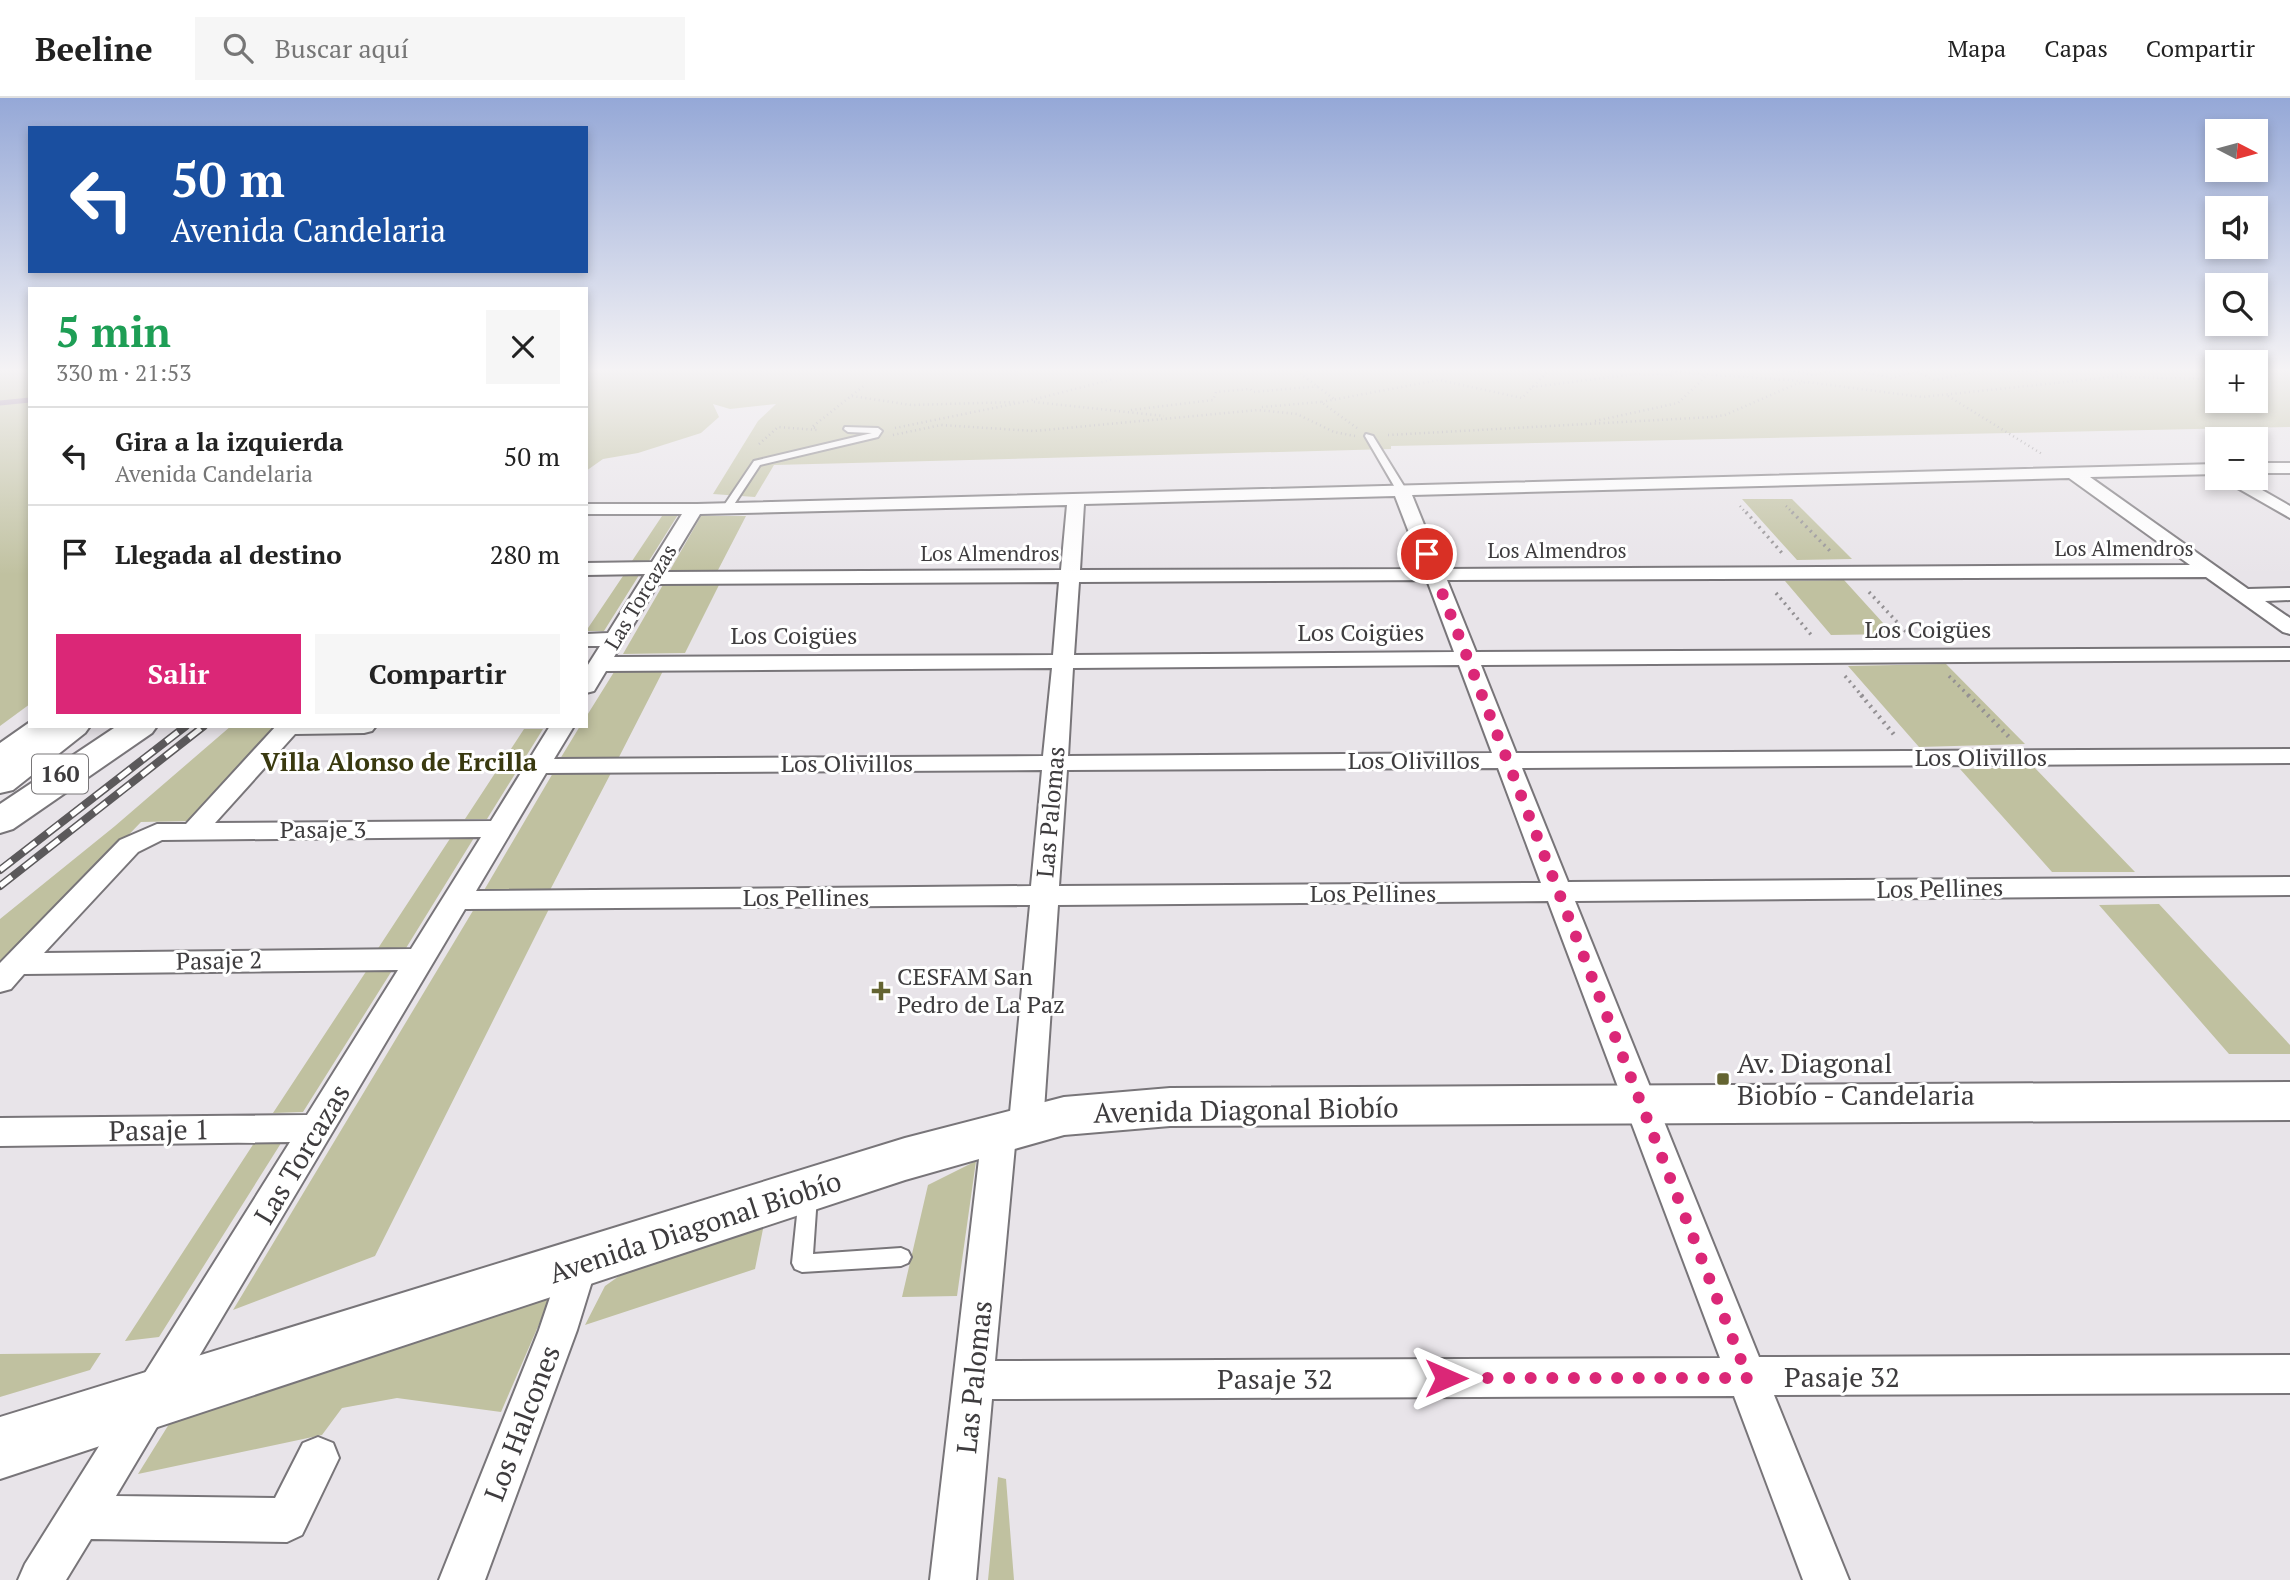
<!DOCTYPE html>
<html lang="es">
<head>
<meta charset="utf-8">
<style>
	body { margin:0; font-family:"PT Serif",serif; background:#f6f6f6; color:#222; height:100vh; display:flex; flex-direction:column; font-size:26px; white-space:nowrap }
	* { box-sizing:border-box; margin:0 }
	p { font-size:23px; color:#767676 }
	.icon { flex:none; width:38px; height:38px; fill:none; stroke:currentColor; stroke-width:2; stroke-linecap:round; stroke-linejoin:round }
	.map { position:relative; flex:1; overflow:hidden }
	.panel { position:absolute; left:28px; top:189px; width:560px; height:441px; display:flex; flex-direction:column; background:#fff; border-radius:0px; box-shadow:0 4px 10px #0003 }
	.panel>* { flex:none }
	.hud { position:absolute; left:28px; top:28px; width:560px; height:147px; border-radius:0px; box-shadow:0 4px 10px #0003; background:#1a4fa0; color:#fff; overflow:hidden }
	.needle { width:46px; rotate:96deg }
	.buttons { position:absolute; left:2205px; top:21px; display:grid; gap:14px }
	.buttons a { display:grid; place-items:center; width:63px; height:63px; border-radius:0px; background:#fff; box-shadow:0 4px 10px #0003; font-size:35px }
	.pin { position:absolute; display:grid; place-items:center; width:60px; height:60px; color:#fff; margin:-30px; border:4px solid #fff; border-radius:50%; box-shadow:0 2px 7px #0007 }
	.me { position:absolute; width:77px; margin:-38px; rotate:90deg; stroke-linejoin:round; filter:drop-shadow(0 0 5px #0008) }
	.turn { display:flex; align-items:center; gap:24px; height:147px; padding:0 28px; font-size:32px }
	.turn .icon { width:91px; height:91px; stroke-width:2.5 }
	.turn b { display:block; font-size:49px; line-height:60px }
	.round { display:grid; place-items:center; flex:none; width:74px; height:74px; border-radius:0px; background:#f6f6f6 }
	.headline { display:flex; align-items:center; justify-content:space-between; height:119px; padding:0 28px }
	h1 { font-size:42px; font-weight:700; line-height:52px; color:#1e9e55 }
	.cta { display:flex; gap:14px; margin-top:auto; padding:14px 28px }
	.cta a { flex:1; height:80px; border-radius:0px; background:#db2777; color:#fff; font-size:28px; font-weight:700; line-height:80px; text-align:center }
	.cta a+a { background:#f6f6f6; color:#222 }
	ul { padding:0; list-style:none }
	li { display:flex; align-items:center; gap:21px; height:98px; padding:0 28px; border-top:2px solid #e0e0e0 }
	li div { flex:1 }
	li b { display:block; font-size:26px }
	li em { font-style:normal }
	header { display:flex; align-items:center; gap:42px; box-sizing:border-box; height:98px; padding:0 35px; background:#fff; border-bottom:2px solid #e0e0e0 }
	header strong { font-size:33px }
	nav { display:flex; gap:38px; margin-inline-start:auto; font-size:24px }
	.search { width:490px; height:63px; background:#f6f6f6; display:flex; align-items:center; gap:18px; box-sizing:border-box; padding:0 24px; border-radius:0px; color:#767676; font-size:26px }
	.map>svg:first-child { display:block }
	.green { fill:#c0c1a0 }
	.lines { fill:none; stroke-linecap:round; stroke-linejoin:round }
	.stream { stroke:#937b98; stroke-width:5 }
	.lane-casing { stroke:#787579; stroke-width:4 }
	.street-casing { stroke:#787579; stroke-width:4 }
	.secondary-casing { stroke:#787579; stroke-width:4 }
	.highway-casing { stroke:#787579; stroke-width:4 }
	.path-far2 { stroke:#939093; stroke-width:2.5; stroke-dasharray:1 3.5; stroke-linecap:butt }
	.path-far1 { stroke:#939093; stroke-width:3.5; stroke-dasharray:2 4.5; stroke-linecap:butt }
	.path { stroke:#939093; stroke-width:4.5; stroke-dasharray:2 5; stroke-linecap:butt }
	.lane { fill:#fff; fill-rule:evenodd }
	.street { fill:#fff; fill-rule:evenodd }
	.secondary { fill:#fff; fill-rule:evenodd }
	.highway { fill:#fff; fill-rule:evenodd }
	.rail-casing { stroke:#5b595b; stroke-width:8 }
	.rail { stroke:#fff; stroke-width:5; stroke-dasharray:15; stroke-linecap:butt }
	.route { stroke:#db2777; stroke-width:12; stroke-dasharray:0 21.6 }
	.poi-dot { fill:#646431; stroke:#fff; stroke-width:2.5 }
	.labels { text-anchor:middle; stroke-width:6; stroke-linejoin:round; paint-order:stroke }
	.far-street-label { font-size:21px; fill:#3e3c3e; stroke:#fff }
	.shield { fill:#fff; stroke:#787678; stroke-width:2 }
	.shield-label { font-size:23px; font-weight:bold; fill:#3e3c3e }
	.street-label { font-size:24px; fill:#3e3c3e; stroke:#fff }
	.poi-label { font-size:24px; fill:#3e3c3e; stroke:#fff; text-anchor:start }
	.neighbourhood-label { font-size:26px; font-weight:bold; fill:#39390f; stroke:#fff }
	.near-poi-label { font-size:28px; fill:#3e3c3e; stroke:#fff; text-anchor:start }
	.near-street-label { font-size:28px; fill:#3e3c3e; stroke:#fff }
</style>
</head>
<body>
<header>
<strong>Beeline</strong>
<div class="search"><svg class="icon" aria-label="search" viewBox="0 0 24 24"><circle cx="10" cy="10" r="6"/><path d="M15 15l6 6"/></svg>Buscar aquí</div>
<nav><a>Mapa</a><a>Capas</a><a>Compartir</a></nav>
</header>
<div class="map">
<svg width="2290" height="1482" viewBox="0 0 2290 1482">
	<rect width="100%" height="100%" fill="#e8e4e9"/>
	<path class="green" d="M0 270H30V606L0 628Z
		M586 270H2217V303H2256V270H2290V329L1391 348V351L774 367 755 399 713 396 758 323 776 306 730 311 713 306 719 319 701 335 638 355 603 361 586 373Z
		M1742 401H1792L1852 461 1797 462Z
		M666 412H681L647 466H630Z
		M701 418H746L717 474H669Z
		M641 474 604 533H586L625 475Z
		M1844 482 1893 536 1831 537 1785 483Z
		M664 485H720L685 555 623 556Z
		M1946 566 2025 646 1919 649 1848 568Z
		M663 573 618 661H560L580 628H586V619L614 574Z
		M231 628H279L191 723 141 724 0 871V821L115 728Z
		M524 631H543L487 721H465Z
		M2034 669 2135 774H2052L1960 671Z
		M553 675H611L549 794H483Z
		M477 735 403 855H375L453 736Z
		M2159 806 2290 947V956H2229L2099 807Z
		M474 811H549L375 1158 233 1212Z
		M393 871 303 1014 273 1015 367 872Z
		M256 1042H283L159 1239 125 1243Z
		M976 1063 957 1198 902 1199 928 1087Z
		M764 1126 755 1171 585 1227 605 1188 622 1176Z
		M553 1194 501 1314 397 1300 342 1310 322 1337 138 1376 179 1310Z
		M101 1255 90 1272 0 1299V1256Z
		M998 1379 1006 1381 1014 1482H988Z"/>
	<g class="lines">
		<path class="stream" d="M0 305 30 302"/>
		<defs>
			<path id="lane" d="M845 329 878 330 882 333 878 339 760 367 731 411 723 409 754 363 872 335 848 334 844 331Z
				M1366 336 1373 338 1407 393 1405 395 1397 393 1365 338Z
				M808 1090 815 1092 817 1098 813 1156 901 1150 908 1153 911 1159 908 1165 901 1168 802 1174 795 1171 792 1165 799 1098 801 1092Z"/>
			<path id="street" d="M2256 365H2290V375H2256Z
				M2217 366V376L2090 379 2248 491 2290 490V502L2265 503 2290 520V536L2283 534 2206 479 1447 482 1476 554 2290 550V562L1481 567 1516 655 2290 651V665L1522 670 1568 784 2290 779V797L1575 803 1759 1259 2290 1257V1295L1774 1297 1849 1482H1803L1734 1298 992 1301 976 1482H930L982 1035 987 1025 999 1021 1009 1025 1030 807 465 811 116 1398 275 1400 303 1345 318 1339 333 1345 339 1360 302 1437 287 1444 91 1441 66 1482H18L25 1466 290 1044 0 1048V1020L307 1017 398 872 24 876 11 891 0 894V865L120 742 157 726H186L276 628H376L372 633 364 635 295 636 215 725 491 723 550 628H574L554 661 1043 658 1052 570 606 573 594 593 586 595V570L600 548H586V536L608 535 645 476 586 477V465L652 464 682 416H586V406H697ZM2069 380 2190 467 1442 471 1412 397ZM1395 398 1423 471 1080 472 1084 406ZM1067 407 1061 472 665 474 700 416ZM1427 482 1454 554 1074 557 1079 484ZM1059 484 1053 557 614 559 658 486ZM1459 567 1492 655 1068 658 1073 570ZM1498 670 1541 785 1059 788 1067 672ZM1042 672 1031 788 476 793 546 675ZM481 739 411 851 44 855 138 754 162 742ZM1548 803 1720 1260 995 1263 1016 1037 1026 1040 1038 1037 1043 1027 1058 807Z
				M2220 380H2241L2290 408V420Z
				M578 1151 591 1155 597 1167 577 1232 485 1482H439L539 1232 565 1155Z"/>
			<path id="secondary" d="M30 624V628H63L58 635 13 669 0 672V645Z
				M2290 984V1022L1170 1028 1064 1037 905 1082 0 1381V1319L905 1040 1064 999 1170 990Z"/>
			<path id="highway" d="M51 628H90L85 635 13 692 0 695V667Z
				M117 628H157L152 635 13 731 0 735V706Z"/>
		</defs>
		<use href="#lane" class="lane-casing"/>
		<use href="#street" class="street-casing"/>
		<use href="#secondary" class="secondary-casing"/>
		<use href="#highway" class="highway-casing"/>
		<path class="path-far2" d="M1293 270 1334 301
			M1776 270 1813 277 1846 270 1891 280 1916 274 1935 282 1983 272 2038 273 2033 270
			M2256 276 2270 270
			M2117 277 2135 270
			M1532 289 1636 276 1672 277 1671 274 1802 283
			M852 298 911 307 1015 304
			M1948 298 2042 356
			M1034 304 1164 318
			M1262 309 1321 304
			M1131 312 1213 302 1216 294 1250 291 1253 294 1321 288
			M1595 323 1678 305 1707 277
			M815 330 812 329 865 287
			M895 330 1028 303 1114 281
			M1357 330 1321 304 1439 282 1522 300 1551 270
			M893 337 941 327 1034 333 1258 312 1297 316 1334 334 1355 338
			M1388 337 1713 319 1725 317 1796 286 1807 284 1922 299 2113 279 2217 281
			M759 346 778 329 817 332
			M1740 408 1747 416
			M1786 408 1794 416"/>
		<path class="path-far1" d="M1746 414 1782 455
			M1792 414 1832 455
			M1869 494 1911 539
			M1776 495 1813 539
			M1845 578 1863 599
			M1949 578 1970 599"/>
		<path class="path" d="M1861 597 1896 639
			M1968 597 2009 639"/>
		<use href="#lane" class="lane"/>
		<use href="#street" class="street"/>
		<use href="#secondary" class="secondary"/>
		<use href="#highway" class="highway"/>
		<defs>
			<path id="rail" d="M0 772 186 628
				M0 788 204 628"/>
		</defs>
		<use href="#rail" class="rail-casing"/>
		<use href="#rail" class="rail"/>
	</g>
	<linearGradient id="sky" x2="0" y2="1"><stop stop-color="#95a8d7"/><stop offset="0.57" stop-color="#f5f3f5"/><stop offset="1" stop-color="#f5f3f5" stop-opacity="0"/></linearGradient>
	<rect width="2290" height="477" fill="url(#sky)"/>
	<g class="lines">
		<path class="route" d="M1427 456 1748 1280H1446"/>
	</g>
	<g class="poi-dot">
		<path d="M877.5 882.5h7v7h7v7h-7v7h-7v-7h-7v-7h7z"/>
		<rect x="1716" y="974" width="14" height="14" rx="3.5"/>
	</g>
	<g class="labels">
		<g class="far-street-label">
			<text x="2124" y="458">Los Almendros</text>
			<text x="1557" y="460">Los Almendros</text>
			<text x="990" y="463">Los Almendros</text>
			<text transform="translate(641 499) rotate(-59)" y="7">Las Torcazas</text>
		</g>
		<rect class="shield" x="32" y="656.5" width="56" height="39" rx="5"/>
		<g class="shield-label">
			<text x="60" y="684">160</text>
		</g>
		<g class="street-label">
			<text x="1928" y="540">Los Coigües</text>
			<text x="1361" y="543">Los Coigües</text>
			<text x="794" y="546">Los Coigües</text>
			<text x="1981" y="668">Los Olivillos</text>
			<text x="1414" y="671">Los Olivillos</text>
			<text x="847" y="674">Los Olivillos</text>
			<text transform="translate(1051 714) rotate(-85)" y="8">Las Palomas</text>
			<text x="323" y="740">Pasaje 3</text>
			<text transform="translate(1940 791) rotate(-1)" y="8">Los Pellines</text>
			<text x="1373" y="804">Los Pellines</text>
			<text x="806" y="808">Los Pellines</text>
			<text transform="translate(219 863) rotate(-1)" y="8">Pasaje 2</text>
		</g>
		<g class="poi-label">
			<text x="897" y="887">CESFAM San<tspan x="897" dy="28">Pedro de La Paz</tspan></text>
		</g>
		<g class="neighbourhood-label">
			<text x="399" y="673">Villa Alonso de Ercilla</text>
		</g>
		<g class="near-poi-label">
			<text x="1737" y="975">Av. Diagonal<tspan x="1737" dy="32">Biobío - Candelaria</tspan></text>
		</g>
		<g class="near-street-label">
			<text transform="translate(1246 1012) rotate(-1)" y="10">Avenida Diagonal Biobío</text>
			<text transform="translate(159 1032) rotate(-1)" y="10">Pasaje 1</text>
			<text transform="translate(302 1056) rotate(-59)" y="10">Las Torcazas</text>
			<text transform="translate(695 1129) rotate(-18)" y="10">Avenida Diagonal Biobío</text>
			<text transform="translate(974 1279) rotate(-84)" y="10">Las Palomas</text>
			<text x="1842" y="1289">Pasaje 32</text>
			<text x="1275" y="1291">Pasaje 32</text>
			<text transform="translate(522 1325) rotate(-69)" y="10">Los Halcones</text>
		</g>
	</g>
</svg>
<div class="buttons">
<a><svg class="needle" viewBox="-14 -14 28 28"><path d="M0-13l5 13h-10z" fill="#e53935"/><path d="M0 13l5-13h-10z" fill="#767676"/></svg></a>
<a><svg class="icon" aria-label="sound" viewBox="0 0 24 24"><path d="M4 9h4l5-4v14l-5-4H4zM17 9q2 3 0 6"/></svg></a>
<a><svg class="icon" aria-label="search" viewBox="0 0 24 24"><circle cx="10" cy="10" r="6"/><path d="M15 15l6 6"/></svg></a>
<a>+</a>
<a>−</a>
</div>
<div class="pin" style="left:1427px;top:456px;background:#d93025"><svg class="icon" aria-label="arrive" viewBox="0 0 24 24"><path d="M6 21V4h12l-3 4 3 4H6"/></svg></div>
<svg class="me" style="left:1446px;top:1280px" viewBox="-20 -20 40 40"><path d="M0-17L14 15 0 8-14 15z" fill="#db2777" stroke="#fff" stroke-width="4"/></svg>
<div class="hud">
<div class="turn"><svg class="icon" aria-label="left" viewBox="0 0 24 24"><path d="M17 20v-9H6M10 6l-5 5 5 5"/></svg><div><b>50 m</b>Avenida Candelaria</div></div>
</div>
<section class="panel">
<div class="headline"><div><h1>5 min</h1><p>330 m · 21:53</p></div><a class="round"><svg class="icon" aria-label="close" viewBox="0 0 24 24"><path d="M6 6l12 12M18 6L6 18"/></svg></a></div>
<ul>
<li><svg class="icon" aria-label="left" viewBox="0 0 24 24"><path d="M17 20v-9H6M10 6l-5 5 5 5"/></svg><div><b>Gira a la izquierda</b><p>Avenida Candelaria</p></div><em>50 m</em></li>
<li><svg class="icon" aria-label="arrive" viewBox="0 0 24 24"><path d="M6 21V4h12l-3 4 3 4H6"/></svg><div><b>Llegada al destino</b></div><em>280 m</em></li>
</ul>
<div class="cta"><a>Salir</a><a>Compartir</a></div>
</section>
</div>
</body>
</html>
